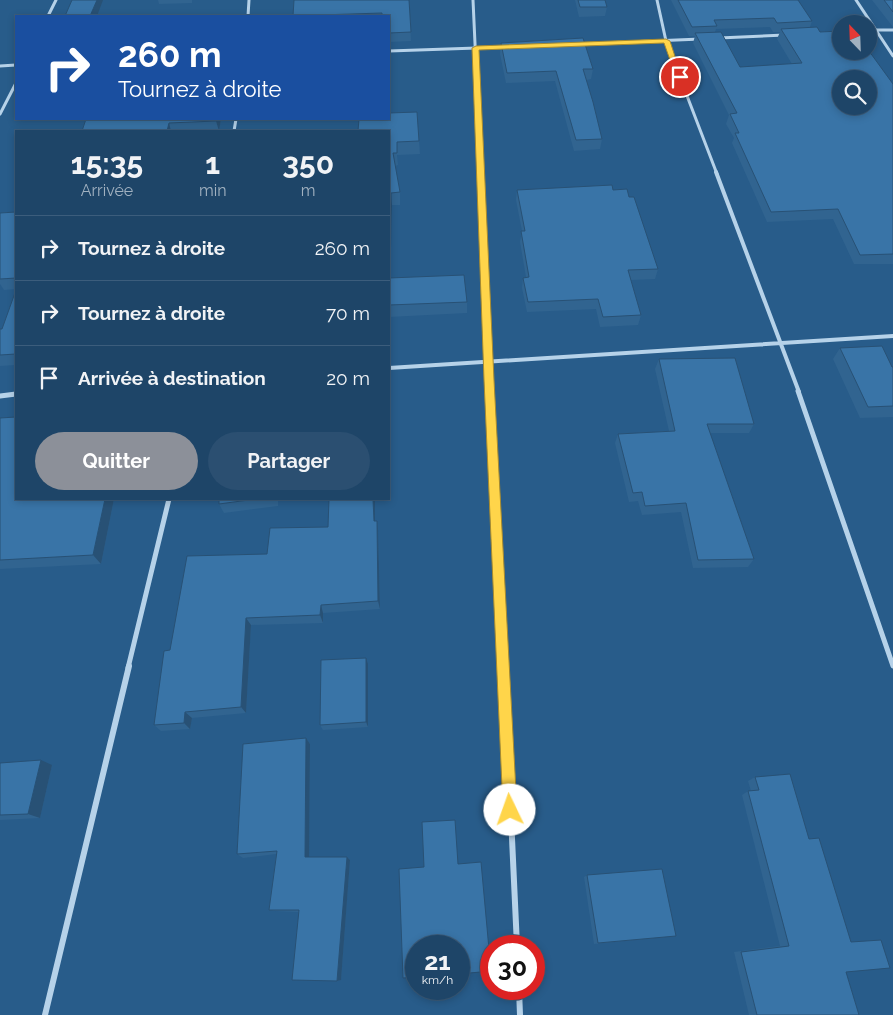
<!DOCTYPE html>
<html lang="fr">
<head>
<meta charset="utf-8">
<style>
	body { margin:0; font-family:Raleway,sans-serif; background:#2b4f71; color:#f1f3f6; height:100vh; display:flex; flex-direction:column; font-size:19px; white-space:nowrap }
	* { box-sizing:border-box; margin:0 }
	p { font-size:16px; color:#a1b1c0 }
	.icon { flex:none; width:28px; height:28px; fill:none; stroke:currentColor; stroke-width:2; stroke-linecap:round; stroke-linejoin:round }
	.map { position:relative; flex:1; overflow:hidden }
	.drawer { position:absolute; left:15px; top:130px; width:375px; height:370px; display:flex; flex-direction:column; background:#1e4568; border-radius:0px; box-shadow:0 2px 8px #0003,0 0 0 1px #3c5d7c }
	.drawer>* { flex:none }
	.banner { position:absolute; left:15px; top:15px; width:375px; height:105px; border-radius:0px; box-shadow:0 2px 8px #0003,0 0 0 1px #3c5d7c; background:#1a4fa0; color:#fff; overflow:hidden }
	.needle { width:32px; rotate:337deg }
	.tools { position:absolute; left:832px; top:15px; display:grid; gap:10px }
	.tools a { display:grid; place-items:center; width:45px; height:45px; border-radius:50%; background:#1e4568; box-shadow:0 2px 8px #0003,0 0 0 1px #3c5d7c; font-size:25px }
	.speed { position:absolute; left:405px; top:935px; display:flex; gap:10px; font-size:25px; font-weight:700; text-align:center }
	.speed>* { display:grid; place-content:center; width:65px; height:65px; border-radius:50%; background:#1e4568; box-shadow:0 2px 8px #0003,0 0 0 1px #3c5d7c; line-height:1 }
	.speed small { font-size:12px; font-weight:400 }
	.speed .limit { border:8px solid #d22; background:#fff; color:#111 }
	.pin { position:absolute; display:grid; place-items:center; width:42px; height:42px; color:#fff; margin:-21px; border:2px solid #fff; border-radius:50%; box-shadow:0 1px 5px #0007 }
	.me { position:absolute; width:55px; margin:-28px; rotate:357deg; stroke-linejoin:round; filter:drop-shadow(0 0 4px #0008) }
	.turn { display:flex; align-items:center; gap:18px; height:105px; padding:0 20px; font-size:22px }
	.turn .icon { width:65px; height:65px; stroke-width:2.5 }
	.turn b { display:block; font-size:35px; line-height:42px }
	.eta { display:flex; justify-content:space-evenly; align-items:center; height:85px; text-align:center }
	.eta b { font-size:30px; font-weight:700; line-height:35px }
	.cta { display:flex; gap:10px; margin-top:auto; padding:10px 20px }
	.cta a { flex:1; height:58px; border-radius:30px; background:#8c9099; color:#fff; font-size:20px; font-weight:700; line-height:58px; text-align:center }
	.cta a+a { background:#2b4f71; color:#f1f3f6 }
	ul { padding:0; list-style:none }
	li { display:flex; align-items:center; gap:15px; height:65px; padding:0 20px; border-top:1px solid #3c5d7c }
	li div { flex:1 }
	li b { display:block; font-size:19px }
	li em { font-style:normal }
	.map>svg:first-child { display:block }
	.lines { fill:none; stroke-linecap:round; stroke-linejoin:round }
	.minor-far3 { stroke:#b6d2e9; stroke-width:3 }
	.minor-far2 { stroke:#b6d2e9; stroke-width:4 }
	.minor-far1 { stroke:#b6d2e9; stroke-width:5 }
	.minor { stroke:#b6d2e9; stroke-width:6 }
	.wall { fill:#316490; fill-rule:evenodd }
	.shaded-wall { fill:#285175 }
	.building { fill:#3974a7; stroke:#285175; fill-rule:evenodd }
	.route { fill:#ffd54a; stroke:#a68a30 }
</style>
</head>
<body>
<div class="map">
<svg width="893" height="1015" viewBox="0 0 893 1015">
	<rect width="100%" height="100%" fill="#285c8a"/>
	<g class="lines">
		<path class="minor-far3" d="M473 0 481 174
			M657 0 666 41 717 174
			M856 0 893 56
			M48 16 56 0
			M248 16 249 0
			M869 30H893
			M719 38 785 35
			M579 44 701 39
			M389 51 506 47
			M0 66 16 65
			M0 114 16 83
			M234 131 236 119"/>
		<path class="minor-far2" d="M481 172 491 392
			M716 172 799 392
			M389 368 893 336"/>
		<path class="minor-far1" d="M491 391 504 668
			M798 391 893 666
			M0 396 16 394
			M128 668 169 499"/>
		<path class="minor" d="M504 666 517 946
			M519 989 520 1015
			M45 1015 129 666"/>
	</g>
	<path class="wall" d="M158 0H192V3L159 4Z
		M409 0 411 41 389 42V16H293Z
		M575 0H605L607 7 605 16 579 17Z
		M671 0H798L812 21 810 27 820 32 893 84V264H854L833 219 767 222 732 143 734 138 726 124 729 115 693 43 695 36H689ZM770 27 773 32H780L777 39 792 64 740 67 715 32 716 29Z
		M872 0H893V27Z
		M501 43 593 69 591 79 586 80 602 139 600 149 574 151 555 81 506 83 500 54Z
		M86 119H221L219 131H82Z
		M389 131 419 141 420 154 397 155 398 165 395 166 400 192V205H392L390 278 467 302V313L389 317Z
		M517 190H613L629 197 658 269 655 279 631 280 641 315 638 325 600 327 596 309 527 312 522 288 523 278 526 277 520 242 522 231 516 200Z
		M16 212V289L4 290 0 284V213Z
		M16 290V365L0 366V329H2Z
		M840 348 893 367V417L860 418 833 359Z
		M659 359 754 424 749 433H710L754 559 748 567 693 568 681 512 642 515 638 501 629 502 615 443 618 434 669 431 655 369Z
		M0 418 114 499 101 564 0 569Z
		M219 499H278V506L224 513 219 504Z
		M375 499V521H377L378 530 380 609 323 613V623L251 625 246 713 192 718 190 729 161 731 154 725 170 650 267 554 328 527Z
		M368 664V727L323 730 320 725Z
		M306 738 310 744 309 857H347L350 860 341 980 337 981 299 912 275 911 269 910 276 854 243 858 237 854Z
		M0 763 52 765 40 818 0 820Z
		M755 777 846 972 859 1015H749L734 952 780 946 742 795 748 791H751L748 781Z
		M587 875 676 936 594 944 584 877Z"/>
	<path class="shaded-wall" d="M97 0H103L97 16H90Z
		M216 119H221L219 131 216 121Z
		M169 123 171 131H167Z
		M391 193 392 205 390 290 389 278Z
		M105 499H114L101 564 93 555Z
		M373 499H375V530L374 521Z
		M377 521 378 530 380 609 378 601Z
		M321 605 323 613V623L320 615Z
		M246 618 251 625 246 713 241 707Z
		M366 658 368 664V727L366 722Z
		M185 712 192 718 190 729 184 723Z
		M306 738 310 744 309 860 305 857Z
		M41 760 52 765 40 818 28 814Z
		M347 857 350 860 341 980 337 981Z"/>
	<path class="building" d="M72 0H97L90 16H65Z
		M294 0H409L411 32 389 33V16H382V13L320 15V16H293Z
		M578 0H605L607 7H580Z
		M678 0H798L812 21 777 23 774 18 714 20 717 26 692 27Z
		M884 0H893V12Z
		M817 27 820 32 841 31V51H869L893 84V254L860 255 838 209 771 212 735 133H739L730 114 737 113 695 33 721 32 740 67 802 63 781 29ZM841 79H869V106H841Z
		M583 38 593 69H583L593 102 602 139 576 140 556 71 507 73 501 43Z
		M417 112 419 141 397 142V153H393L400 192 391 193 389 278 464 275 467 302 389 305V131H358L359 119H389V113Z
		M86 119H216V121L169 123 167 131H82Z
		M612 185 613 190 627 189 629 197H634L658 269 628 270 641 315 603 317 598 299 528 302 523 278 529 277 521 231H525L517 190Z
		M16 212V278L0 279V213Z
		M16 290V354L0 355V329H2Z
		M882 346 892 367H893V406L868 407 840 348Z
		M735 358 754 424H707L754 559 698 560 686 503 645 506 642 492 633 493 618 434 675 431 659 359Z
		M16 417V499H105L93 555 0 560V418Z
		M219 499H256L219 504Z
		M329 499H373L374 521H377L378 601 321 605 320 615 246 618 241 707 185 712 184 723 154 725 164 651 170 650 187 556 267 554 270 528 328 527Z
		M366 658V722L320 725 321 660Z
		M306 738 305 857H347L337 981 292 980 299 910H269L277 851 237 854 243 744Z
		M41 760 28 814 0 815V763Z
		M790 774 809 839 819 838 851 942 881 940 890 968 846 972 859 1015H757L741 952 789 946 748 791 759 790 755 777Z
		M455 820 458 864 481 862 491 971 459 974V946H416V977L403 978 399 869 424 867 422 822Z
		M662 869 676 936 598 943 587 875Z"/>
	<path class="route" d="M666 39 670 41 682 78 676 77 664 43 479 50 494 380 517 810 515 815 510 817 505 815 503 810 484 380 472 48 476 46Z"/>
</svg>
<div class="tools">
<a><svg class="needle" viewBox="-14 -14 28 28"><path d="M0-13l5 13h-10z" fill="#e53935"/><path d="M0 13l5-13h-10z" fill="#a1b1c0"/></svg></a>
<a><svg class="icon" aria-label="search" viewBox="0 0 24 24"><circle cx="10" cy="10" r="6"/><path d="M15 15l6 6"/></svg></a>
</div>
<div class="speed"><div>21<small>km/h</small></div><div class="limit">30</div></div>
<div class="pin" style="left:680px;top:77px;background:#d93025"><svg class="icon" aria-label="arrive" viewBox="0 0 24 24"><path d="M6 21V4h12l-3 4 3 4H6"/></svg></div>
<svg class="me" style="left:510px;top:810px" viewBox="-20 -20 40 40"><circle r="19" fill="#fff"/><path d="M0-13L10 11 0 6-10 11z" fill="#ffd54a"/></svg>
<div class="banner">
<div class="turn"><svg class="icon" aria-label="right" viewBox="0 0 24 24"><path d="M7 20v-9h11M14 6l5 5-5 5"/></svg><div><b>260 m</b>Tournez à droite</div></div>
</div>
<section class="drawer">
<div class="eta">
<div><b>15:35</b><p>Arrivée</p></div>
<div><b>1</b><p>min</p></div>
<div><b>350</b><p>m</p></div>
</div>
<ul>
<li><svg class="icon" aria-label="right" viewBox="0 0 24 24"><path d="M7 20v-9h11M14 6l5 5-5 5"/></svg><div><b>Tournez à droite</b></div><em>260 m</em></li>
<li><svg class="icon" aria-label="right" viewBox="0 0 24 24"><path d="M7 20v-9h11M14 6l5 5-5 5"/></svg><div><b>Tournez à droite</b></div><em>70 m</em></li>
<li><svg class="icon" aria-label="arrive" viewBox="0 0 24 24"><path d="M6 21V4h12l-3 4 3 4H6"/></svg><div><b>Arrivée à destination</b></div><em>20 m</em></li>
</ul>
<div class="cta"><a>Quitter</a><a>Partager</a></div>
</section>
</div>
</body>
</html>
